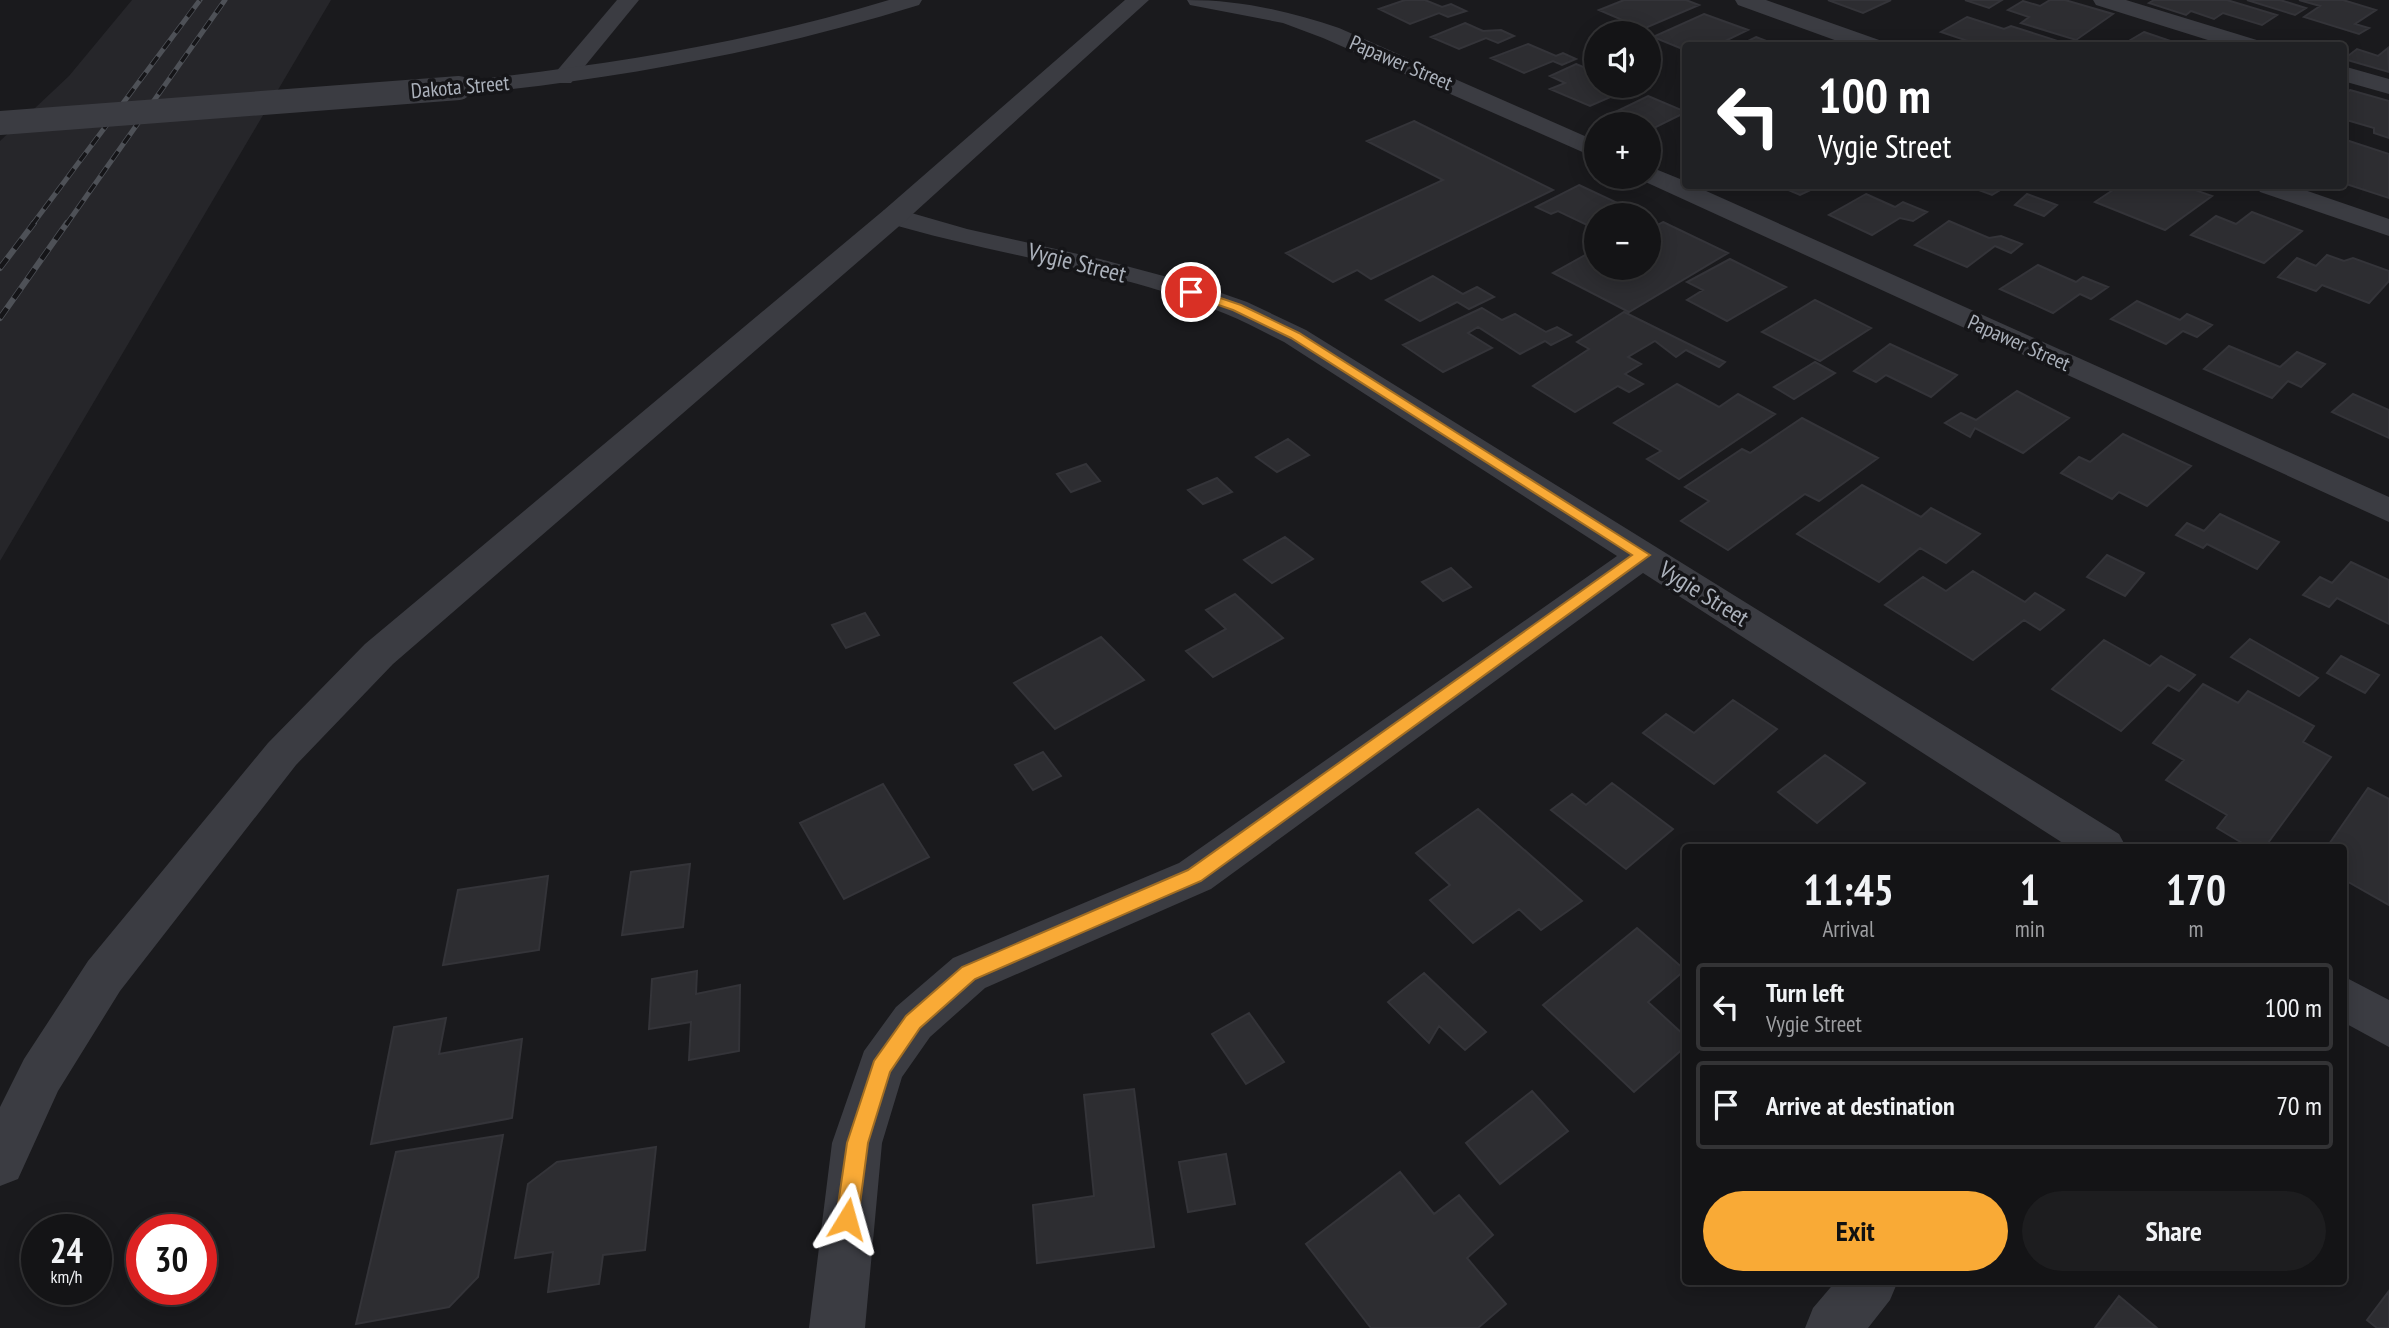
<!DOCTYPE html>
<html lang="en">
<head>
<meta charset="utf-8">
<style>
	body { margin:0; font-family:"PT Sans Narrow",sans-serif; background:#1d1d1f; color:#f1f3f6; height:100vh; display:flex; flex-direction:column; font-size:26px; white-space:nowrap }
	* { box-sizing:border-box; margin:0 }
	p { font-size:23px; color:#9d9ea1 }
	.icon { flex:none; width:38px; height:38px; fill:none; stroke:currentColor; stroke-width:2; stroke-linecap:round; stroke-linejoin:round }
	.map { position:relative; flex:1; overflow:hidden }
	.panel { position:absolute; left:1682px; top:844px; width:665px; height:441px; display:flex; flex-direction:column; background:#141416; border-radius:7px; box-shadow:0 4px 18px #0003,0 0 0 2px #333335 }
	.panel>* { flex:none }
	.banner { position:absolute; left:1682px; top:42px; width:665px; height:147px; border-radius:7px; box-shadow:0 4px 18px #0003,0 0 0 2px #333335; background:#202124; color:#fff; overflow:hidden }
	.buttons { position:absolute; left:1584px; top:21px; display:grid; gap:14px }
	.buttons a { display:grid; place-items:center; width:77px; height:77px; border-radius:50%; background:#141416; box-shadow:0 4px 18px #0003,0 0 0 2px #333335; font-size:35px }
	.speed { position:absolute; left:21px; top:1214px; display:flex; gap:14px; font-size:35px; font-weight:700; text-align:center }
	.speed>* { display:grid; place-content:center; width:91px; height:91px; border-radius:50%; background:#141416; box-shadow:0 4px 18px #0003,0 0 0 2px #333335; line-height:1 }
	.speed small { font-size:18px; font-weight:400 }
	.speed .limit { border:10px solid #d22; background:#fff; color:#111 }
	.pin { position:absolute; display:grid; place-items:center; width:60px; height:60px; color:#fff; margin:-30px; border:4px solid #fff; border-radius:50%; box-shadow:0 2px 7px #0007 }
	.me { position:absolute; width:77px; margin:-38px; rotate:8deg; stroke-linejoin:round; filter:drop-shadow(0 0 5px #0008) }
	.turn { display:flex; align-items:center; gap:24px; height:147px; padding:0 21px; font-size:32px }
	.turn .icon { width:91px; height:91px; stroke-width:2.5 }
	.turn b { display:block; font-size:49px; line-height:60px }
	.eta { display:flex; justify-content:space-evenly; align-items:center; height:119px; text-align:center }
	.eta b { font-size:42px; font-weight:600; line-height:49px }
	.button { display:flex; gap:14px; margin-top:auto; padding:14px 21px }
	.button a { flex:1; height:80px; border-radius:42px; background:#f9aa36; color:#111; font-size:28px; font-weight:600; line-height:80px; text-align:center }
	.button a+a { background:#1d1d1f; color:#f1f3f6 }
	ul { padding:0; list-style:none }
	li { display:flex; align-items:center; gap:21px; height:88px; margin:0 14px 10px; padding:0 7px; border:4px solid #333335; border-radius:7px }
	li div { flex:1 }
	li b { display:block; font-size:26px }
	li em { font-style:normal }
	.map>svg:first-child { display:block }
	.built { fill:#26262a }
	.building { fill:#2d2d31; stroke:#343439; stroke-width:2 }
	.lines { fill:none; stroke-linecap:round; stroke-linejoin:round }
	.service { fill:#3b3c42; fill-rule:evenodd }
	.minor { fill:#3b3c42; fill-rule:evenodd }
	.tertiary { fill:#3b3c42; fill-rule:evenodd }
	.rail-far1-casing { stroke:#4e5157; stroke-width:5 }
	.rail-casing { stroke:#4e5157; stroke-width:6 }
	.rail-far1 { stroke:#151518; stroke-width:3.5; stroke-dasharray:10; stroke-linecap:butt }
	.rail { stroke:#151518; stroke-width:4.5; stroke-dasharray:12; stroke-linecap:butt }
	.tertiary-bridge { stroke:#3b3c42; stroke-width:24 }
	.route { fill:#f9aa36; stroke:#a26e23; stroke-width:2 }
	.labels { text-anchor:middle; stroke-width:7; stroke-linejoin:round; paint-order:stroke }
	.far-street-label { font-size:21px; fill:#acb2bc; stroke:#151518 }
	.street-label { font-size:24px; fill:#acb2bc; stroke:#151518 }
</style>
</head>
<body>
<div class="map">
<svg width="2389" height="1328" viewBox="0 0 2389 1328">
	<rect width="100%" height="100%" fill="#1a1a1d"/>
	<path class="built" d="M132 0H331L0 561V141L69 76Z"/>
	<path class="building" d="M1405 0H1425L1442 7 1451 4 1466 11 1448 17 1439 13 1410 24 1379 9Z
		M1624 0H1686L1699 5 1643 29 1599 10Z
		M1828 0H1891L1863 13Z
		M1965 0H2002L1989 8Z
		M2050 0H2065L2113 14 2076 40 2021 23 2029 17 2008 10 2023 1 2040 6Z
		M2154 0H2227L2277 15 2262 25 2223 13 2214 19 2191 11 2186 15 2149 3Z
		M2247 0H2280L2306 8 2295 15Z
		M2299 0H2343L2376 10 2355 24 2369 28 2359 34 2304 17 2320 6Z
		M1704 14 1748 30 1715 46H1685V50L1653 37Z
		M1967 17 2004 29 2011 26 2073 46H1974L1977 44 1941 32Z
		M1465 23 1483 31 1501 30 1514 36 1498 43 1486 38 1459 49 1431 37Z
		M2144 32 2185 46 2122 45Z
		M1756 37 1779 46H1738Z
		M1528 44 1556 56 1563 53 1576 59 1562 65 1553 61 1524 73 1491 58Z
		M2388 48 2389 72 2344 59 2357 49 2378 56Z
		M1576 64 1588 69 1596 65V86L1631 88 1590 106 1550 89 1565 83 1550 76Z
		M2350 90 2389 101V138L2374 133V128L2343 119V97Z
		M1648 96 1681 110 1685 108V118L1680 115 1648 131V124H1630L1609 115Z
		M1414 121 1553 190 1371 279 1357 270 1333 282 1286 253 1443 180 1367 141Z
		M2343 139 2389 154V198L2343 183Z
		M1579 185 1626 207 1610 215H1596V223L1589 226 1558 211 1551 214 1536 207Z
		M1779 186H1819L1800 195Z
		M1968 186H2007L1992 195Z
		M2119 186H2184L2212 196 2165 230 2095 202Z
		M1866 194 1895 207 1903 202 1927 212 1913 221 1900 218 1872 235 1829 215Z
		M2027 194 2057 205 2044 216 2015 205Z
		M2252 212 2302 231 2264 263 2191 235 2216 216 2236 224Z
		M1949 221 1989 238 2001 236 2022 244 2011 253 1995 246 1967 267 1915 245Z
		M1663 222 1728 253 1629 312 1553 273 1596 249V268H1648V230Z
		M2327 255 2344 261 2353 258 2389 271V281L2369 303 2322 285 2316 291 2278 277 2297 258 2316 266Z
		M1730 259 1786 287 1727 321 1687 300 1703 290 1687 282Z
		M2038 265 2076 282 2083 277 2108 287 2091 299 2080 294 2053 313 2000 289Z
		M1433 276 1463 294 1477 287 1494 297 1469 309 1457 302 1420 321 1386 300Z
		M1815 300 1871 328 1820 361 1762 332Z
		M2137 301 2180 320 2187 314 2212 325 2197 337 2183 331 2166 344 2111 319Z
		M1482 308 1502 320 1515 314 1546 332 1557 327 1571 335 1551 345 1545 341 1520 354 1478 327 1468 333 1492 348 1443 372 1403 345Z
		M1624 312 1725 362 1719 367 1686 350 1676 357 1655 341 1628 357 1641 364 1625 374 1643 384 1629 392 1618 386 1575 412 1533 386 1589 349 1577 342Z
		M1890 344 1957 375 1931 397 1886 375 1876 382 1854 371Z
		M2229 346 2280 367 2297 352 2325 364 2301 387 2288 381 2272 398 2204 369Z
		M1815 362 1835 373 1794 399 1774 387Z
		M1677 384 1719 407 1738 394 1775 414 1679 479 1647 459 1661 451 1614 423Z
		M2017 391 2069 418 2023 453 1975 428 1970 437 1945 423 1961 413 1976 420Z
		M2353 394 2389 410V438L2332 412Z
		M1802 418 1878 458 1819 501 1805 494 1728 550 1681 521 1709 501 1685 487 1742 449 1750 453Z
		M2123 434 2191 466 2147 506 2119 492 2112 499 2061 473 2079 457 2090 462Z
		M1288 439 1309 455 1277 472 1256 457Z
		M1086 464 1100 481 1071 492 1057 474Z
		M1217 478 1232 492 1203 504 1188 490Z
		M1862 485 1921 517 1931 508 1980 534 1946 563 1920 548 1879 582 1797 534Z
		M2220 514 2279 542 2257 569 2207 544 2203 548 2176 535 2187 523 2204 531Z
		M1285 537 1313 559 1272 583 1244 560Z
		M2107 555 2144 573 2125 596 2087 577Z
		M2351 562 2389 580V624L2337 598 2329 607 2303 595 2320 577 2332 583Z
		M1451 568 1471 587 1443 601 1422 582Z
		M1973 571 2025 602 2035 593 2064 610 2040 630 2024 620 1973 660 1885 605 1923 577 1946 591Z
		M1235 594 1283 638 1213 677 1186 651 1226 629 1206 610Z
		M865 613 879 635 846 648 832 625Z
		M1101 637 1144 680 1055 729 1014 683Z
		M2250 639 2318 678 2299 696 2231 657Z
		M2104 640 2150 666 2161 656 2195 675 2179 691 2168 685 2121 731 2052 689Z
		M2341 656 2379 675 2365 693 2327 673Z
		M2203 684 2238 703 2248 691 2314 726 2303 742 2331 757 2265 847H2249L2217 828 2227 815 2166 780 2184 760 2153 743Z
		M1733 700 1777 729 1714 784 1643 733 1666 714 1694 733Z
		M1043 752 1061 776 1033 790 1015 765Z
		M1825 755 1865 783 1817 823 1778 792Z
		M1612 783 1673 829 1626 869 1551 810 1572 794 1586 805Z
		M883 784 929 857 844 899 800 823Z
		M2368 788 2389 799V905L2343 879V847H2327Z
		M1478 809 1582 901 1541 930 1519 909 1473 943 1430 900 1450 885 1416 853Z
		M690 864 683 927 622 935 631 872Z
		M548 876 539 950 443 965 458 890Z
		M1637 928 1685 970 1648 1002 1685 1036V1047L1634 1092 1543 1005Z
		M697 971 696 994 740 985 739 1051 689 1060 691 1022 649 1029 652 979Z
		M1424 973 1486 1032 1465 1050 1439 1026 1429 1043 1388 1002Z
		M1249 1013 1284 1062 1246 1084 1212 1034Z
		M446 1018 439 1054 522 1039 512 1118 371 1144 394 1027Z
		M1134 1089 1154 1247 1037 1263 1033 1205 1094 1196 1084 1095Z
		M1532 1091 1568 1131 1500 1184 1466 1143Z
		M503 1135 478 1277 449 1307 356 1324 396 1152Z
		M656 1147 645 1250 603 1255 599 1284 548 1292 553 1252 515 1258 528 1184 557 1162Z
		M1226 1154 1235 1204 1188 1212 1179 1162Z
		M1400 1172 1434 1214 1459 1195 1493 1235 1467 1258 1506 1304 1478 1328H1371L1306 1244Z
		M2389 1291V1328H2377L2367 1320Z
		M2119 1296 2157 1328H2095Z"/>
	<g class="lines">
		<path class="service" d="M617 0H639L571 83H555L551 78 555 73Z"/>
		<path class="minor" d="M1187 0C1241 0 1288 11 1339 28L1596 141V158L1323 38 1283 23 1190 5Z
			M1735 0H1766L1882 41 1885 46H1851L1738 5Z
			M2093 0H2126L2260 41 2263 46H2227L2096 5Z
			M2343 66 2389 79V94L2343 81Z
			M1648 166 1685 181V186H1695L2389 497V522L1639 179 1637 177H1648Z
			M2256 186H2293L2389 219V236L2260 192Z
			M894 208 967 229 1100 259 1201 286 1247 302 1306 330 2119 834 2126 847H2069L1643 573 1211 889 985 988 930 1037 902 1077 882 1143 865 1328H809L832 1143 864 1051 896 1007 953 958 1179 863 1617 556 1284 342C1265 333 1246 322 1226 314 1118 269 997 256 884 222L881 216 884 210Z
			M2343 976 2389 1000V1047L2343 1022Z
			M1836 1281H1898L1890 1300 1868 1328H1805L1813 1308Z"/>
		<path class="tertiary" d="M889 0H922L919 5C768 52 616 79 459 95L451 93 447 88 451 83 459 81C605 66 748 43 889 0Z
			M1125 0H1149L904 222 393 664 296 765 120 991 58 1091 18 1179 0 1186V1107L24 1059 88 961 268 743 365 644 884 210Z"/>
		<defs>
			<path id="rail-far1" d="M32 225 200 0
				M66 225 225 0"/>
			<path id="rail" d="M0 268 34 223
				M0 318 67 223"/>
		</defs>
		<use href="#rail-far1" class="rail-far1-casing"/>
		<use href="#rail" class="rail-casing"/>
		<use href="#rail-far1" class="rail-far1"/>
		<use href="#rail" class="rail"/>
		<path class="tertiary-bridge" d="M0 123 459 88"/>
	</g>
	<path class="route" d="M1191 288 1241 305 1299 333 1650 555 1201 881 975 979 920 1028 890 1072 868 1143 858 1219 855 1227 847 1230 840 1227 836 1219 847 1143 874 1061 906 1016 962 967 1188 870 1632 555 1291 338 1233 310 1186 294V289Z"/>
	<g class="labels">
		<g class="far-street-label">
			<text transform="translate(1401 63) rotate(23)" y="7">Papawer Street</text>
			<text transform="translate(460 87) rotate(-5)" y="7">Dakota Street</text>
			<text transform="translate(2019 343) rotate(24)" y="7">Papawer Street</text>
		</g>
		<g class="street-label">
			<text transform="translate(1077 263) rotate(14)" y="8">Vygie Street</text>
			<text transform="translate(1704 594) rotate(32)" y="8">Vygie Street</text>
		</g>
	</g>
</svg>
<div class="buttons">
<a><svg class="icon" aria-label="sound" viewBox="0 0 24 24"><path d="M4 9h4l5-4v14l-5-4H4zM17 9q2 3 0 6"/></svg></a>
<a>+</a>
<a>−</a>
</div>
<div class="speed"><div>24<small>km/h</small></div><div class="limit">30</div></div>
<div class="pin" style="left:1191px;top:292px;background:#d93025"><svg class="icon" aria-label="arrive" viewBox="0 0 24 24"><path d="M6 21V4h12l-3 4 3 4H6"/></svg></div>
<svg class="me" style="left:847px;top:1219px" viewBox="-20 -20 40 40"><path d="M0-17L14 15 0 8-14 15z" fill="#f9aa36" stroke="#fff" stroke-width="4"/></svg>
<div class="banner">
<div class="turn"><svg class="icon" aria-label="left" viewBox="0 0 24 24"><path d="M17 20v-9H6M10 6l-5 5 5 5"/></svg><div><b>100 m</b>Vygie Street</div></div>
</div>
<section class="panel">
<div class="eta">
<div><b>11:45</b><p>Arrival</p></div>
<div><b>1</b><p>min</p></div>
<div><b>170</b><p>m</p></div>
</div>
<ul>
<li><svg class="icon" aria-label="left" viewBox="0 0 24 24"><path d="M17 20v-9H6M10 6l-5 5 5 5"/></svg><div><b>Turn left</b><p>Vygie Street</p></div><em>100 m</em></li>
<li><svg class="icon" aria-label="arrive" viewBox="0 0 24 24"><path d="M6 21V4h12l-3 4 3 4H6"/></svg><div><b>Arrive at destination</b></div><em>70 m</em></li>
</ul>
<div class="button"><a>Exit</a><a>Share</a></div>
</section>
</div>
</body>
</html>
